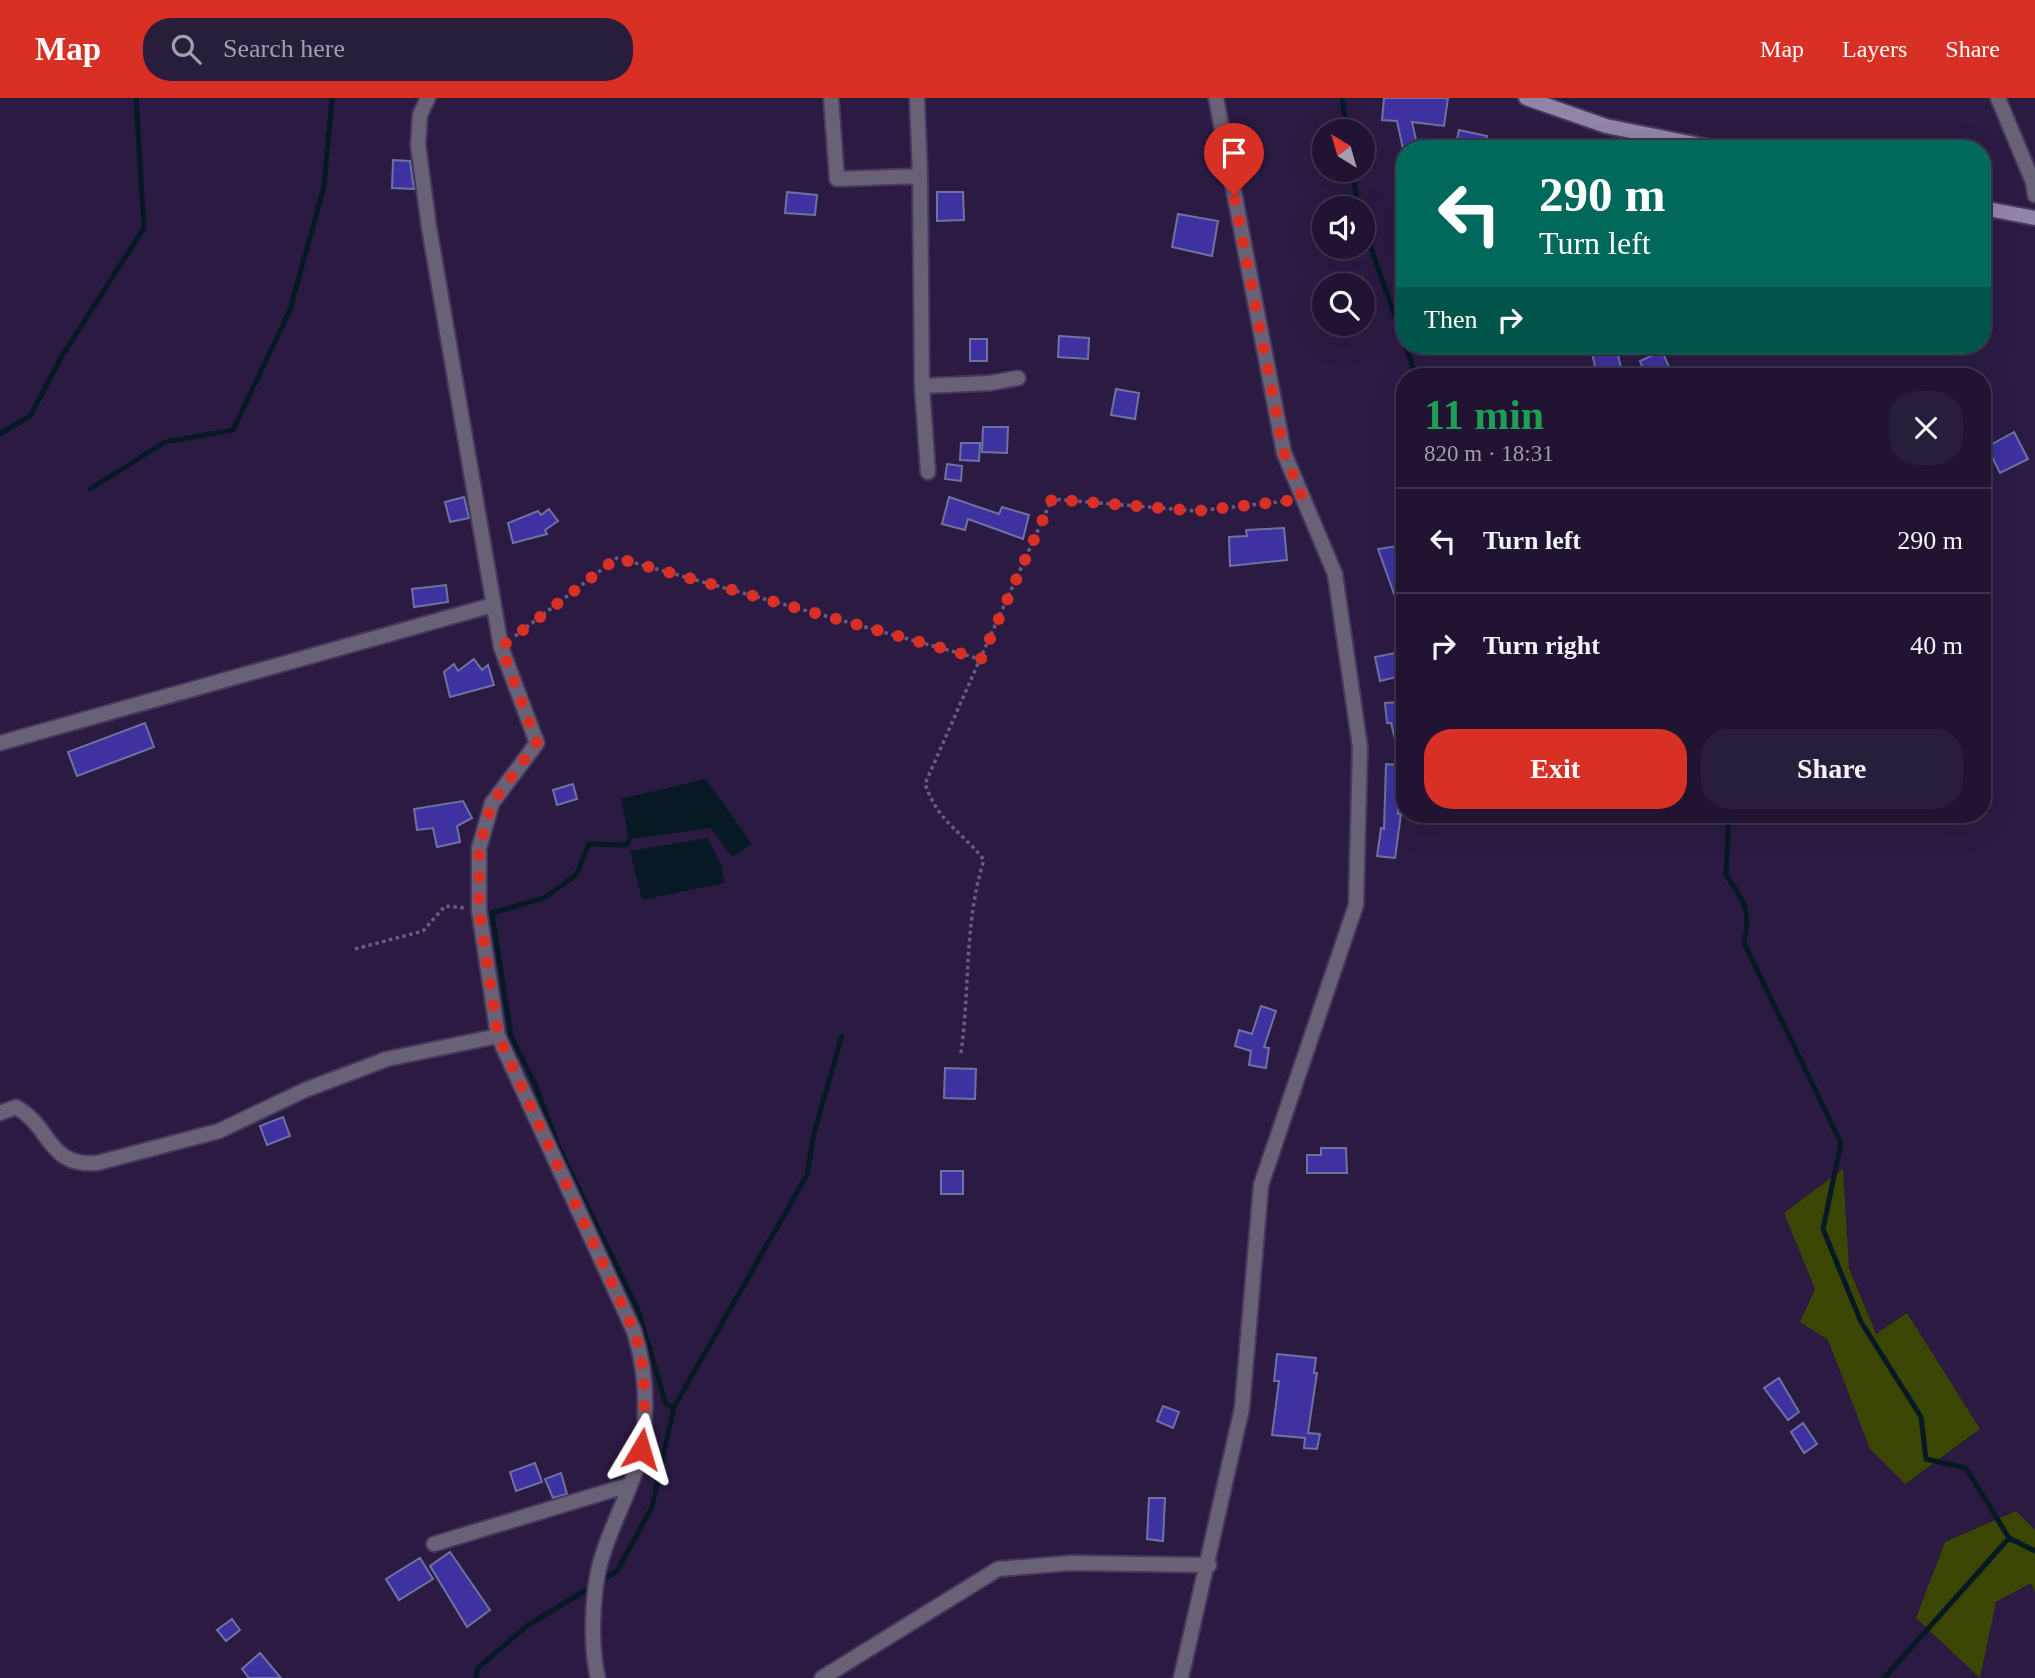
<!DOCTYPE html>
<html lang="en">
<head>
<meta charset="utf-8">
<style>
	body { margin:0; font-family:"Times New Roman",serif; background:#281d3a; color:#f1f3f6; height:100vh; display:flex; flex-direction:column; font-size:26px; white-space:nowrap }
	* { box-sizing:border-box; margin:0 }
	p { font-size:23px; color:#a29eac }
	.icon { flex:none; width:38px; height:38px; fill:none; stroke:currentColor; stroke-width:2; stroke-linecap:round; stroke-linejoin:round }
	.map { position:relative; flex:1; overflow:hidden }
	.panel { position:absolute; left:1396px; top:270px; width:595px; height:455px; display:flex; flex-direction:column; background:#201432; border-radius:28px; box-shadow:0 7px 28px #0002,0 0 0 2px #3d334d }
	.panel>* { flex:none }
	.guide { position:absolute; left:1396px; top:42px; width:595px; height:214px; border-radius:28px; box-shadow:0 7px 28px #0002,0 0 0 2px #3d334d; background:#00695c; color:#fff; overflow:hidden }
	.needle { width:46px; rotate:323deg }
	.tools { position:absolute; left:1312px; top:21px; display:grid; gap:14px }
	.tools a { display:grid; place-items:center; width:63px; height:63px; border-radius:50%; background:#201432; box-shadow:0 7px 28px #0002,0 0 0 2px #3d334d; font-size:35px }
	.pin { position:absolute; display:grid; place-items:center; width:60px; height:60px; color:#fff; margin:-72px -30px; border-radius:50% 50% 50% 0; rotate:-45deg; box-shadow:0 0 7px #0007 }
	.pin .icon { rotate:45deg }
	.me { position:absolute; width:77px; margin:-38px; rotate:7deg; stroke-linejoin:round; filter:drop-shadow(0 0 5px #0008) }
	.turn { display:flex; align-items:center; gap:24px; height:147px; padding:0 28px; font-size:32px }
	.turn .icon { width:91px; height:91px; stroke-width:2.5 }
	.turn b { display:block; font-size:49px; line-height:60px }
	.then { display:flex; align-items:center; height:66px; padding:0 28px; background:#0003; gap:14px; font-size:26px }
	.round { display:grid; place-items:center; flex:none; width:74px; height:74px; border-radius:28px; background:#281d3a }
	.head { display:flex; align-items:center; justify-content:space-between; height:119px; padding:0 28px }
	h1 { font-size:42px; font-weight:600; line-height:52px; color:#1e9e55 }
	.button { display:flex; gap:14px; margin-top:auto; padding:14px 28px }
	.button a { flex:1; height:80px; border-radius:28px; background:#d93025; color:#fff; font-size:28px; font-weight:600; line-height:80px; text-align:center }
	.button a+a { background:#281d3a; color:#f1f3f6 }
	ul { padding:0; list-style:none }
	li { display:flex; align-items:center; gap:21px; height:105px; padding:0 28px; border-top:2px solid #3d334d }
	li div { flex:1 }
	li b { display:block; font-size:26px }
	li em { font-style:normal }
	header { display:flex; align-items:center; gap:42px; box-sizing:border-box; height:98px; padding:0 35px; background:#d93025; color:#fff }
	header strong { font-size:33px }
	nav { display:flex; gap:38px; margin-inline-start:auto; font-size:24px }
	.search { width:490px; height:63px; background:#281d3a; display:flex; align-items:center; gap:18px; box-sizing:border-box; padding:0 24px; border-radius:28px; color:#a29eac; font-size:26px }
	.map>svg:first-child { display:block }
	.green { fill:#3a4601 }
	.water { fill:#071924 }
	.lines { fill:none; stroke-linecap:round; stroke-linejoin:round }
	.stream { stroke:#071924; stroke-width:5 }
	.building { fill:#3d32a0; stroke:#6e72a2; stroke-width:2 }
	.street-casing { stroke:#47385e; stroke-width:18 }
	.secondary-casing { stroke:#47385e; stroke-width:18 }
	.path { stroke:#6a5c7f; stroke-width:3.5; stroke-dasharray:3.5 3.5; stroke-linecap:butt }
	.street { stroke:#696277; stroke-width:14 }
	.secondary { stroke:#9085a6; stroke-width:14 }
	.route { stroke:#d93025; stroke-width:12; stroke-dasharray:0 21.6 }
</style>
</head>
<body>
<header>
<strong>Map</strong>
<div class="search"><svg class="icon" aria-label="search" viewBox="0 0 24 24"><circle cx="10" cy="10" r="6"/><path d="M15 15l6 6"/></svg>Search here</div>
<nav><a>Map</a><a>Layers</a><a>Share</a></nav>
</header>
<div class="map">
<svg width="2035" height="1580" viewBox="0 0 2035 1580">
	<rect width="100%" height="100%" fill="#2b1b43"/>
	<path class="green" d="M1843 1071 1849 1170 1876 1236 1907 1215 1980 1331 1905 1386 1870 1351 1828 1242 1800 1224 1815 1191 1784 1115Z
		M2016 1413 2035 1432V1494L2031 1485 1996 1504 1980 1580 1916 1520 1945 1444Z"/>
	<path class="water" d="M706 681 752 746 732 759 711 730 629 741 621 701Z
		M708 740 722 769 724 785 642 802 630 753Z"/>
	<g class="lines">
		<path class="stream" d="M1342 0 1347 33
			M1352 72 1358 110
			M1363 127 1416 278
			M0 336 30 318 62 258 144 130 136 0
			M90 391 165 344 233 332 290 212 324 88 332 0
			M1729 716 1726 777C1745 803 1751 813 1744 845L1841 1045 1823 1131 1861 1224 1921 1319 1926 1361 1966 1370 2009 1440 1884 1580
			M629 741 627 747 589 746 576 777 544 800 492 815 511 938 534 984 560 1052 638 1212 666 1306 674 1309
			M2009 1440 2035 1453
			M602 1482 617 1473 652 1409 674 1309 807 1077 814 1035 842 938
			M476 1580 478 1570 528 1527 591 1489"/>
	</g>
	<path class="building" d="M1384 0H1448L1444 28 1412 24 1418 51H1403L1397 23 1382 22Z
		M1459 32 1487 38 1484 51 1456 46Z
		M393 62 410 63 414 91 392 90Z
		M787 94 817 97 815 117 785 115Z
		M937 94H963L964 122 937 123Z
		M1178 116 1218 123 1212 158 1172 149Z
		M1059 238 1089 240 1088 261 1058 259Z
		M970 241H987V263H970Z
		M1607 247H1616L1622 275 1597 278 1591 250Z
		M1662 253 1670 271 1646 278 1640 263Z
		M1116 291 1139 295 1135 321 1111 317Z
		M983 329H1008L1007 355 982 354Z
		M2014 334 2028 361 2000 375 1987 349Z
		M961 345H980L979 363 960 362Z
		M947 366 962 368 961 383 945 381Z
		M464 399 469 420 450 424 445 404Z
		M949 399 999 416 1002 409 1029 417 1023 441 968 421 965 432 942 426Z
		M549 411 558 423 545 432 547 436 513 445 508 425 538 413 541 417Z
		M1284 430 1287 462 1230 468 1229 439 1247 438 1246 432Z
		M1397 448 1405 471 1403 521 1378 451Z
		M446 487 448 504 414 509 412 491Z
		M1405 553V577L1380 583 1375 559Z
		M474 561 482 572 488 567 494 587 450 599 444 574 454 566 458 573Z
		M1401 604 1405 652 1398 653 1391 625H1387L1385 605Z
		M145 625 154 649 77 678 68 654Z
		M1386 666 1399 667 1398 716H1401L1395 760 1377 758 1381 730 1384 731Z
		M573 686 577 701 557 707 553 692Z
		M463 703 472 720 457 728 460 744 437 749 433 730 417 732 414 711Z
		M1261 908 1276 913 1264 949 1269 950 1266 970 1249 967 1251 953 1235 948 1239 932 1252 936Z
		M945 970 976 971 975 1001 944 1000Z
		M283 1019 290 1038 267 1047 260 1028Z
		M1321 1050H1346L1347 1075H1307V1057H1321Z
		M941 1073H963V1096H941Z
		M1277 1256 1316 1260 1314 1275H1317L1308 1335 1320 1336 1317 1351 1304 1350 1305 1340 1272 1337 1279 1283H1274Z
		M1779 1280 1799 1314 1788 1322 1764 1290Z
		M1163 1308 1179 1314 1173 1330 1157 1323Z
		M1803 1325 1817 1346 1804 1355 1791 1334Z
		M535 1365 542 1384 516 1393 510 1374Z
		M561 1375 567 1396 553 1400 545 1381Z
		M1149 1400H1165L1163 1443 1147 1441Z
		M450 1454 490 1512 467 1529 430 1468Z
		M420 1460 433 1481 399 1502 386 1481Z
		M232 1521 240 1532 226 1543 217 1532Z
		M260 1555 281 1580H249L242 1571Z"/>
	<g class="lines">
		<defs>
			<path id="street" d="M428 0 420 17 418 47 429 129 501 549 537 645 492 705 479 750V813L498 938 634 1233C646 1271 648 1309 642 1348 635 1386 613 1422 602 1459 592 1490 590 1549 598 1580
				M831 0 837 81 920 78 922 288 928 374
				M917 0 920 78
				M1998 0 2033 84 2035 97
				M922 288 990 285 1018 280
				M0 645 493 507
				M0 1015 16 1009C52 1029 47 1069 97 1065L219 1033 305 992 387 961 498 938
				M434 1446 629 1387
				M822 1580 998 1471 1071 1465 1209 1467
				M1181 1580 1242 1310 1261 1087 1356 807 1360 649 1335 476 1284 355 1216 0"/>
			<path id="secondary" d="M1526 0 1606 28 1720 51
				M1983 110 2035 120"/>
		</defs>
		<use href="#street" class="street-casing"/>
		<use href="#secondary" class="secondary-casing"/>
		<path class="path" d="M515 538 617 460 980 561 1052 401 1197 413 1287 403
			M355 851 423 833 445 808 465 810
			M961 955C970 891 964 824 984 762 960 731 940 727 925 686L980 561"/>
		<use href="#street" class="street"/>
		<use href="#secondary" class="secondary"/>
	</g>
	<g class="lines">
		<path class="route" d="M641 1351C646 1309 647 1273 634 1233L498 938 479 813V750L492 705 537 645 501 549 617 460 981 561 1052 401 1197 413 1303 401 1284 355 1234 97"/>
	</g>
</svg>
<div class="tools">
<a><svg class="needle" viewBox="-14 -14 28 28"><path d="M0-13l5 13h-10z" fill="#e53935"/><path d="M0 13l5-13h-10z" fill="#a29eac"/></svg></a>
<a><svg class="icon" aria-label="sound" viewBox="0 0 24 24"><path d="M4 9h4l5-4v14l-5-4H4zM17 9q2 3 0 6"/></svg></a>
<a><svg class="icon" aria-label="search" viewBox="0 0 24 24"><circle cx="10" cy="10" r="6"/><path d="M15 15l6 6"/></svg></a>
</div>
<div class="pin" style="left:1234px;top:97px;background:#d93025"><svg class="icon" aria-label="arrive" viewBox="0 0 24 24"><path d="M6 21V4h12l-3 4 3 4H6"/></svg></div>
<svg class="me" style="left:641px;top:1351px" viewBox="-20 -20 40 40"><path d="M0-17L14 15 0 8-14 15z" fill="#d93025" stroke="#fff" stroke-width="4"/></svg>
<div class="guide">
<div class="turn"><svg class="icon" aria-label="left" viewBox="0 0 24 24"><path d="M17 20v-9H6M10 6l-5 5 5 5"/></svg><div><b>290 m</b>Turn left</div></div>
<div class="then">Then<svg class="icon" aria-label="right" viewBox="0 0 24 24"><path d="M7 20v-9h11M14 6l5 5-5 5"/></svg></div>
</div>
<section class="panel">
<div class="head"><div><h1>11 min</h1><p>820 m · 18:31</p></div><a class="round"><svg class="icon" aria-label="close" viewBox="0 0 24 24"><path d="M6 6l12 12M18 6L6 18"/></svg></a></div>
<ul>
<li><svg class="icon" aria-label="left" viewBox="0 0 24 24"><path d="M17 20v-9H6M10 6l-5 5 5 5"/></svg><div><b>Turn left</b></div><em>290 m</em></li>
<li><svg class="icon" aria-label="right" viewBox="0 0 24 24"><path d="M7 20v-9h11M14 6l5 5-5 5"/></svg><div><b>Turn right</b></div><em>40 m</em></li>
</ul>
<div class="button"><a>Exit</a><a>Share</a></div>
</section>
</div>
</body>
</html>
